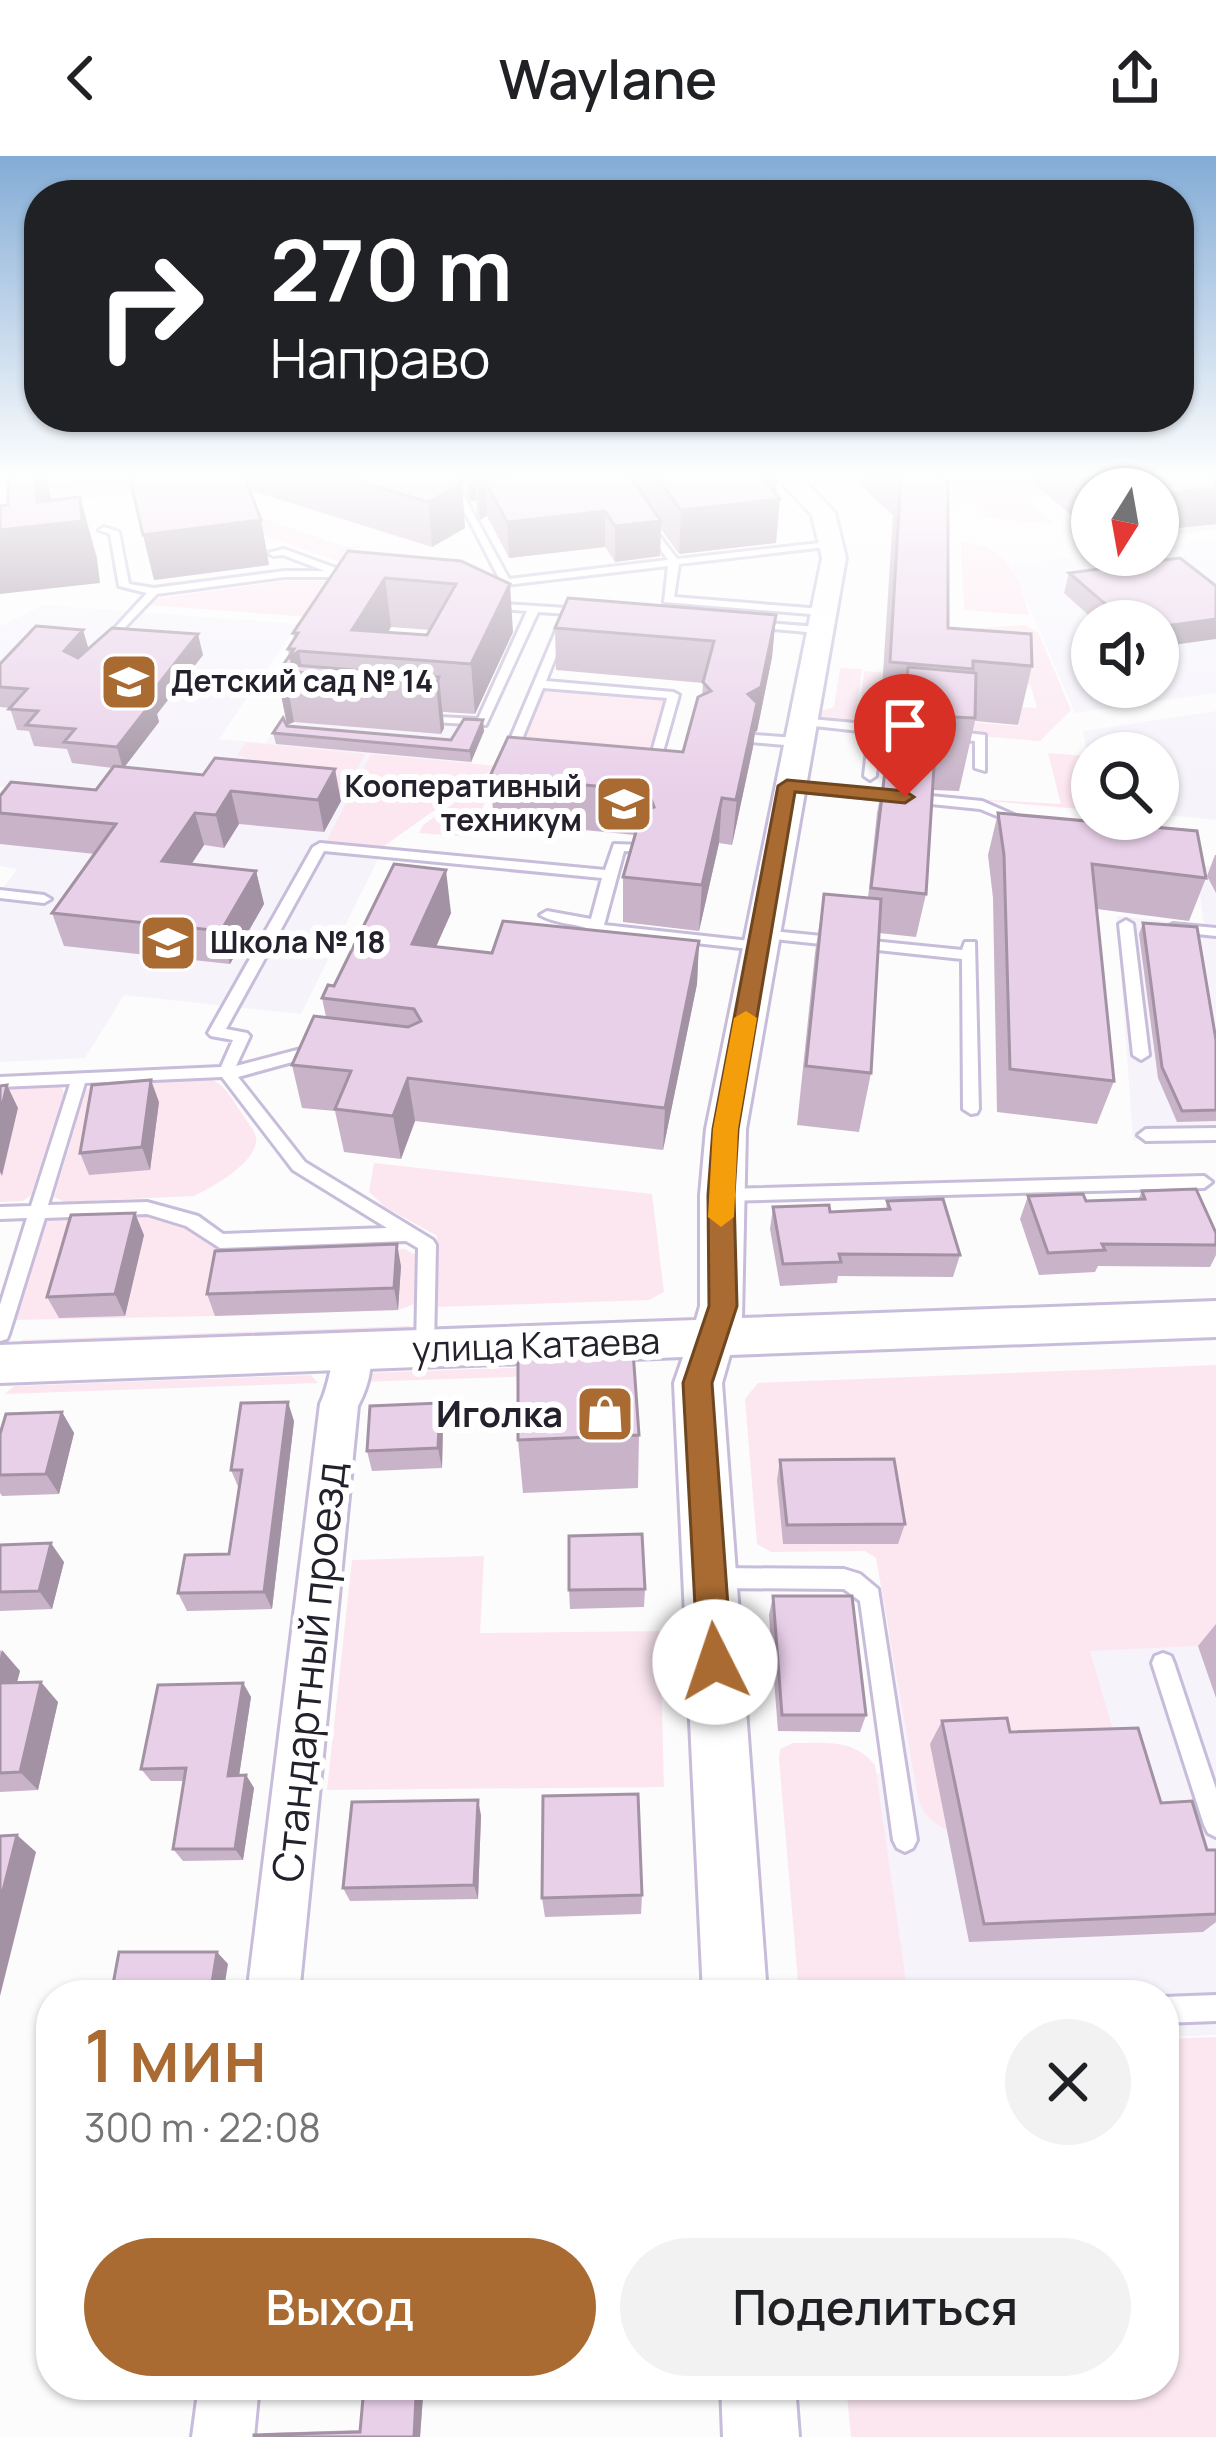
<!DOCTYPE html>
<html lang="ru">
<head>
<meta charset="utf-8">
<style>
	body { margin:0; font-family:Manrope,sans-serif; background:#f2f2f2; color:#202124; height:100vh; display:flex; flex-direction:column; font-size:45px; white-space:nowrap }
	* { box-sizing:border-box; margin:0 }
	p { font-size:39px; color:#757577 }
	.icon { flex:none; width:66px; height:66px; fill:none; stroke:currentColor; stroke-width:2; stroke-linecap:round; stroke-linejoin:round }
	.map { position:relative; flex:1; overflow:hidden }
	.panel { position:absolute; left:36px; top:1824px; width:1143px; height:420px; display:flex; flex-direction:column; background:#fff; border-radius:48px; box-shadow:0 3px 9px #0004 }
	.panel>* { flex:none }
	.banner { position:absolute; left:24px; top:24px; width:1170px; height:252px; border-radius:48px; box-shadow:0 3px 9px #0004; background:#202124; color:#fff; overflow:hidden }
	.needle { width:78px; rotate:191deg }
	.fabs { position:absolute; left:1071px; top:312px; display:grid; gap:24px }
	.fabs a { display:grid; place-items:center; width:108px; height:108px; border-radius:50%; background:#fff; box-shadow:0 3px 9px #0004; font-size:60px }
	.pin { position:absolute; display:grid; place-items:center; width:102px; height:102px; color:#fff; margin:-123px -51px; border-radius:50% 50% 50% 0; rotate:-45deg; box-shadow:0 0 12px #0007 }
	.pin .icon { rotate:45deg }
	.me { position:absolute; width:132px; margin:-66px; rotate:356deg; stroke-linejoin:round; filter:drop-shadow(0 0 9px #0008) }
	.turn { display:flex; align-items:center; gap:42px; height:252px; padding:0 48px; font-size:54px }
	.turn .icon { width:156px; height:156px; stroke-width:2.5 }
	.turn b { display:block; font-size:84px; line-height:102px }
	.round { display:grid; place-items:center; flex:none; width:126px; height:126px; border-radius:63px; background:#f2f2f2 }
	.headline { display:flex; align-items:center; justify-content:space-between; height:204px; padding:0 48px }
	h1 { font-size:72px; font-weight:600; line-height:90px; color:#a96b31 }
	.primary-button { display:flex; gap:24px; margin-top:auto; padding:24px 48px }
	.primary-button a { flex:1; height:138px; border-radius:72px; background:#a96b31; color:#fff; font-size:48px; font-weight:600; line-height:138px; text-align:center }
	.primary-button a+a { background:#f2f2f2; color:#202124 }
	header { display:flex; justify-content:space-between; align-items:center; height:156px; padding:0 48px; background:#fff; font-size:54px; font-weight:600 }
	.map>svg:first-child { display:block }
	.built { fill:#f6f3fb; fill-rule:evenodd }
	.green { fill:#fce7f1 }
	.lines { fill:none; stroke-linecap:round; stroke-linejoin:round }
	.service-casing { stroke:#c7bdda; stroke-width:6 }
	.minor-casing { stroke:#c7bdda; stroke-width:6 }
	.tertiary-casing { stroke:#c7bdda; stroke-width:6 }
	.service { fill:#fff; fill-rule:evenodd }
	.minor { fill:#fff; fill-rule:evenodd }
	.tertiary { fill:#fff; fill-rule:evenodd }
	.wall { fill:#c8b3c8; fill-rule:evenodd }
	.shaded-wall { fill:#a392a3 }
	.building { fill:#e9d0e9; stroke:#a392a3; stroke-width:3; fill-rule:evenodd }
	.route { fill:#a96b31; stroke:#6e4620; stroke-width:3 }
	.slow { fill:#f59e0b }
	.labels { text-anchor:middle; stroke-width:12; stroke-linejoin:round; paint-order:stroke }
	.far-poi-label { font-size:30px; font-weight:bold; fill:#25212c; stroke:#fff; text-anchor:start }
	.street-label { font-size:36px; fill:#25212c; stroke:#fff }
	.poi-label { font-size:36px; font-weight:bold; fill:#25212c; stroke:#fff; text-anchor:end }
	.near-street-label { font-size:42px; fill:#25212c; stroke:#fff }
</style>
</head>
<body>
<header><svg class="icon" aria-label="back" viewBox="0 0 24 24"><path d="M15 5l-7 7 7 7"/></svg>Waylane<svg class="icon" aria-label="share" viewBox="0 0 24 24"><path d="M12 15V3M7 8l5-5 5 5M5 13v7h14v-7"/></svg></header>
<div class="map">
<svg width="1216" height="2281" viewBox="0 0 1216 2281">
	<rect width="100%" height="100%" fill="#fcfcfc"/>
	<path class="built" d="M1216 384V537L1075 557 1011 408 1092 399H1158V391ZM1092 465H1158V531H1092Z
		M44 449 298 468 219 583 266 587 286 555 486 573 471 609 427 605 301 858 124 839 85 902 0 906V736L17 713 0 710V638L23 635 0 631V470Z
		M1216 555V664L1158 658V597H1092V627L1083 575Z
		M1196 709 1216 711V981L1133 984 1117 760 1204 769Z
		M1216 1327V1879L1164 1881V1839H852L829 1619 886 1617 867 1477 1181 1465Z"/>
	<path class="green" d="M133 319H239L238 326 41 347 47 328Z
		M951 319H1022L1034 329 1158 319 1216 361V373L1179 378 1158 361V333L1118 330 1026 343 1052 366 1048 368 985 361 972 348 953 350Z
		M260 361 346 391 362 389 340 404 362 410 384 397 409 406 366 415 259 378 252 362Z
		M961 386C1008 390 1018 417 1029 459L964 454Z
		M283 425H349L323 462 147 449 152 443Z
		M1025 469 1038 476 1071 554 1040 585 859 570 864 515 884 517 880 566 935 570 936 563 1019 570 1018 551 1037 552 1031 531 979 472Z
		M840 512 862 513 854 569 816 565 818 556 834 551Z
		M543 532 665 542 647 613 515 601Z
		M246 586 365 598 343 642 237 599Z
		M1048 597 1087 600 1092 654 954 642 1061 648Z
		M371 598 497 610 377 695 324 690Z
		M498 616 470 681 419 677 423 669Z
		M208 922C225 928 231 941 241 956 245 963 254 973 256 981 259 1006 212 1031 194 1040L65 1046 54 1041 86 934 91 929Z
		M61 930 64 937 31 1039 23 1045 0 1046V933Z
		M374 1007 652 1038 664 1136 649 1144 438 1151 437 1080 385 1051 369 1036Z
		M141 1059 182 1071 226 1099 405 1093 418 1100 415 1148 398 1154 400 1110 215 1160 14 1164 44 1067 54 1061Z
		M410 1170 409 1175 20 1191 22 1184Z
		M620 1208 629 1217 358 1226 364 1217Z
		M1216 1209V1489L1090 1495 1119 1595 931 1588 947 1674C932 1667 923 1658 918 1642L876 1402 865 1395 771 1396 757 1388 745 1243 758 1227Z
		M311 1219 318 1227 5 1238 14 1230Z
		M484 1400 480 1477 660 1475 664 1631 327 1634 352 1404Z
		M793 1587C826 1587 853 1582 875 1609L908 1839 799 1837 779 1603 780 1593Z
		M1216 1881V2281H851L846 2229H1164V1883Z"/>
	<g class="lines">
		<defs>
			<path id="service" d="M452 331 460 333 509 423 668 404 643 368 648 365 677 403 837 385 839 387 834 390 679 408 674 441 822 453 827 456 822 459 664 446 668 410 506 429 483 426V422H499Z
				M104 371 119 376 129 428 154 432 284 415H325L283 399 273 400 268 397 284 393 336 412V415H357L362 418 357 421H284L157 438 105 492 101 491V487L147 437 119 430 110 378 99 374Z
				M487 447 583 453 588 456 583 459 538 456 486 569 416 565 414 563 420 560 478 563 527 455 491 452 486 449Z
				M561 463 570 465 546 525 673 536 679 539 657 617 647 614 667 542 543 532 515 600 509 604 503 600Z
				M754 466 818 471 823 474 818 477 750 471V467Z
				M800 562 920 573 926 577 920 581 880 577 876 620 870 624 864 620 869 576 796 568V564Z
				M948 575 985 579V615L975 612V585L944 582 942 579Z
				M755 579 796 582 802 586 796 590 751 586 749 583Z
				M787 626 982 645 1030 666 1019 669 980 653 783 633V627Z
				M320 687 605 714 614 688 643 689 648 690V696L624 695 604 769 759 786 766 790 759 794 596 776C580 767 557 769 540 759L547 755 591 763 602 722 324 695 226 873 247 877 250 880 236 910 320 888 325 889V897L238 921 305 1006 433 1084 436 1089 434 1193 432 1198H418L416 1193 418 1092 406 1085 220 1092 186 1070 147 1058 45 1062 9 1178 7 1183 0 1185V1149L27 1062 0 1063V1051L31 1050 70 928 0 931V921L221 911 233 884 211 880 208 877 313 691ZM222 921 293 1014 387 1072 223 1078 198 1060 147 1046 48 1049 85 927Z
				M0 734 44 739 51 743 44 747 0 742Z
				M1126 764 1133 768 1149 899 1141 904 1133 899 1119 768Z
				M1173 768 1216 772V780L1168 775 1166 772Z
				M761 774 962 794 965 786H975L979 953 977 957 971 958 963 953 962 803 756 781V775Z
				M1216 972V984L1146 985 1138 979 1146 973Z
				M1204 1020 1212 1026 1204 1032 723 1045 715 1039 723 1033Z
				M714 1412 844 1413 860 1418 878 1433 917 1684 913 1692 905 1696 897 1692 893 1684 860 1445 844 1433 714 1432 707 1429 703 1422 707 1415Z
				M1163 1497 1171 1500 1174 1507 1216 1633V1681L1208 1677 1204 1669 1152 1507 1155 1500Z
				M1216 1839V1865L1164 1867V1841Z"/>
			<path id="minor" d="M353 1181 366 1185C376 1205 368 1231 358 1250L299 1839H247L320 1248C330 1228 330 1205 340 1185Z
				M199 2229H259L254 2281H192Z"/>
			<path id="tertiary" d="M775 319H799L835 357 846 402 746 973 742 1162 1216 1145V1181L730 1199 722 1227 767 1839H703L674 1227 683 1201 0 1227V1189L696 1164 700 1150V1039L706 973 822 402 812 359Z
				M721 2229H795L799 2281H723Z"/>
		</defs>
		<use href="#service" class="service-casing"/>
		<use href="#minor" class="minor-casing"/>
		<use href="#tertiary" class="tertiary-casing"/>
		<use href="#service" class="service"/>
		<use href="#minor" class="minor"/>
		<use href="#tertiary" class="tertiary"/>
	</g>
	<path class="wall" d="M129 319H777L776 387 679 398 661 373 660 400 615 406 605 391 509 402 487 360 480 364 477 359 476 344 470 345 466 339 465 326 461 327 465 372 432 391 249 334 261 364 269 409 154 424Z
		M860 319H941L948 472 1032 510 1018 569 975 565 959 635 933 634 926 738 916 781 879 777 871 917 859 976 797 969 815 797 824 738 868 742 877 657 885 615 893 616 898 567 880 565 893 359 859 328Z
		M1023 319H1216V368L1158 374V333H1092V365L1087 361 1075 362Z
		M348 395 461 405 513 476 475 558 443 556 444 572 441 578 294 566 287 569 451 584 484 575 471 606 276 588 273 577 287 568 277 518 289 500 288 493 294 483 293 477ZM391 471 430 474 427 479 388 476Z
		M1069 417 1158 465H1095L1064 437Z
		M776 459 772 501 757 575 755 576 753 591 732 689 719 687 699 775 623 766V721L635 679 494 665 490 620 683 596 702 540 703 527 556 514 555 472Z
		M88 493 203 499 157 558 159 566 124 611 341 645 324 676 239 668 224 692 204 689 191 708 256 715 264 748 230 808 64 790 52 757 95 698 0 688V640L96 634 113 612 72 607 67 593 34 590 29 575 17 574 10 552 0 551V508Z
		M998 657 1206 722 1189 765 1097 753 1114 925 1097 968 997 956 993 742 988 699Z
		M1215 699H1216V737L1207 720Z
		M451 757 436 791 492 797 699 785 697 828 663 994 415 965 401 1003 344 996 335 955 302 952 292 909 326 861 322 842 334 830Z
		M1143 767 1216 884V965L1177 966 1158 922 1139 778Z
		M159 946 150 1014 89 1019 80 997Z
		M1142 1035 1216 1077V1099L1210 1111 1098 1110 1095 1116 1039 1119 1020 1063 1028 1040 1086 1045 1138 1044Z
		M887 1045 960 1099 953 1121 838 1120 837 1127 780 1130 770 1073 773 1051 830 1056 886 1054Z
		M144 1079 125 1160 59 1162 47 1141Z
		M401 1110 398 1154 215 1160 207 1138Z
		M440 1247 443 1268 442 1312 372 1315 367 1295Z
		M62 1256 74 1277 59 1338 2 1340 0 1337V1278Z
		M294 1265 272 1453 187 1455 178 1437 229 1398 239 1333 231 1314Z
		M639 1279 638 1332 523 1337 518 1284Z
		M780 1304 905 1368 898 1388H783L777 1324Z
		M0 1389 64 1406 52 1453 0 1455Z
		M645 1433 644 1451 570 1453 569 1434Z
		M773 1440 866 1559 860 1576 778 1575 769 1459Z
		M1216 1468V1542L1198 1490Z
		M0 1494 20 1515 17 1526 58 1546 38 1634 0 1636Z
		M243 1527 251 1541 239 1620 246 1619 254 1632 243 1704 183 1705 173 1693 184 1625H151L141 1613Z
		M942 1565 1010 1576 1161 1647 1207 1694H1216V1766L1203 1776 969 1786 930 1588Z
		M481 1659 478 1743 350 1745 343 1732Z
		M642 1739 641 1758 545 1761 542 1742Z
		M423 2240 420 2281 254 2279 266 2277 361 2274 371 2241Z"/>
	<path class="shaded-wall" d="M36 319H45L52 345 80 341 97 402 100 427 0 438V374L37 346Z
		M468 319H611L485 325 487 360 480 364 478 329 475 325 476 344 470 345Z
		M758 319H777L775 343H780L776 387 679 398 681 354Z
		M1097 324 1094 333H1092V342L1087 361 1075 362 1085 325Z
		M462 328 465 372 432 391 428 346Z
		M1216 332V368L1158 374V338Z
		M605 355V391L509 402 507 366Z
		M261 364 269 409 154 424 143 379Z
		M661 365 660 400 615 406V370Z
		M385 422 391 471 373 501 352 474Z
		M510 428 513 476 475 558 471 508Z
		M776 459 772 501 757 575 755 576 753 591 732 689 748 538Z
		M1216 463V483L1158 491V471Z
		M83 474 89 494 70 516 64 495Z
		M198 478 203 499 157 558 159 566 123 613 117 591 146 544Z
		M299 495 303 517 293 516 290 501Z
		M285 515 294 566 287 569 277 518Z
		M439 521 444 572 441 578 436 528Z
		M483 564 484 575 471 606 470 595Z
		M335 613 341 645 324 676 318 644Z
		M231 635 239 668 224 692 216 659Z
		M722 642 719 687 699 775 702 729Z
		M195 657 204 689 172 738 162 705Z
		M446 714 451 757 418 831 412 788Z
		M256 715 264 748 230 808 221 775Z
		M699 785 697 828 663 994 665 952Z
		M408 922 415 965 401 1003 393 960Z
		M151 924 159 946 150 1014 142 991Z
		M7 929 18 952 2 1020 0 1016V959Z
		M135 1057 144 1079 125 1160 115 1138Z
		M397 1088 401 1110 398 1154 394 1132Z
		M288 1246 294 1265 272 1453 264 1436Z
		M440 1247 443 1268 442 1312 438 1292Z
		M62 1256 74 1277 59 1338 46 1318Z
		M51 1387 64 1406 52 1453 39 1435Z
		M2 1494 20 1515 11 1548 0 1535V1502Z
		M41 1526 58 1546 38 1634 20 1616Z
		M243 1527 251 1541 237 1633 228 1620Z
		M246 1619 254 1632 243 1704 235 1693Z
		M478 1644 481 1659 478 1743 474 1729Z
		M17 1679 36 1696 0 1840V1746Z
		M217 1796 228 1808 223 1839H210Z
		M423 2240 420 2281H414L416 2241Z"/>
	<path class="building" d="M8 319H36L37 346 80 341 82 365 0 374V350L8 349Z
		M129 319H244L261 364 143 379Z
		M337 319H456L462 328 428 346Z
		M518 319H629L661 365 615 370 605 355 507 366 485 325 478 329 475 324Z
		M655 319H760L780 343 681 354Z
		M901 319H940L948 326V472L1031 478 1032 510 973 505V513L890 506Z
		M1078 319H1216V332L1158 338V333H1108L1097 324 1085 325Z
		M348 395 461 405 510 428 471 508 299 495 290 501 294 509 439 521 436 528 285 515 277 518 294 493H288L298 477H293ZM385 422 456 428 427 479 352 474Z
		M1180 402 1216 430V463L1158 471V465H1125L1069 417Z
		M568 442 776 459 761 531 748 538 757 547 736 644 722 642 702 729 623 721 642 655 654 651 648 635 490 620 508 581 683 596 698 541 711 535 703 526 714 485 555 472Z
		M36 470 83 474 64 495 78 502 112 472 198 478 146 544 153 545 117 591 64 586 75 573 26 569 38 555 9 553 27 533 0 531V508Z
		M908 511 976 517 975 562 905 559Z
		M283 562 287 570 451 584 464 563 483 564 470 595 273 577Z
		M215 602 335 613 318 644 231 635 216 659 195 657 162 705 256 715 221 775 52 757 116 668 0 657V640L11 626 96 634 114 610 203 619Z
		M901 607 934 610 926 738 871 732 885 615 902 616Z
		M998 657 1197 675 1206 722 1092 708 1114 925 1010 913 1004 699Z
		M394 708 446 714 412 788 492 797 503 765 699 785 665 952 408 922 393 960 335 953 351 915 292 909 314 860 408 871 421 865 414 853 322 842 328 829 334 830Z
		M824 738 881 743 871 917 806 910Z
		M1143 767 1197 771 1216 884V954L1182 955 1162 911Z
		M151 924 142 991 80 997 92 929Z
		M7 929 0 959V930Z
		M1196 1033 1216 1077V1089L1102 1088 1105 1094 1048 1097 1028 1040 1083 1038 1086 1045 1145 1043 1142 1035Z
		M943 1043 960 1099 839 1098 841 1106 783 1108 773 1051 829 1049 830 1056 890 1053 887 1045Z
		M135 1057 115 1138 47 1141 71 1059Z
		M397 1088 394 1132 207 1138 215 1095Z
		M633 1195 639 1279 518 1284V1199Z
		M288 1246 264 1436 178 1437 185 1399 229 1398 242 1314H231L241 1247Z
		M440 1247 438 1292 367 1295 370 1250Z
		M62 1256 46 1318 0 1319V1278L6 1258Z
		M894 1303 905 1368 787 1369 780 1304Z
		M642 1378 645 1433 569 1434V1380Z
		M51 1387 39 1435 0 1436V1389Z
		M773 1440H852L866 1559H782Z
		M41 1526 20 1616 0 1617V1527Z
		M243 1527 228 1620 246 1619 235 1693H173L186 1612 141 1613 158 1529Z
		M1007 1562 1010 1576 1138 1572 1161 1647 1192 1645 1207 1694H1216V1758L984 1768 942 1565Z
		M638 1638 642 1739 542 1742 543 1640Z
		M478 1644 474 1729 343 1732 352 1646Z
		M17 1679 0 1746V1680Z
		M119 1796H217L210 1839H111Z
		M667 1837V1839H602Z
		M416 2241 414 2281H254V2279L360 2276 363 2242Z"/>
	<linearGradient id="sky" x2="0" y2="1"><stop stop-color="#83acd6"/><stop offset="0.5" stop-color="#fefefe"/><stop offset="1" stop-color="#fefefe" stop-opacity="0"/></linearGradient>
	<rect width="1216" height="639" fill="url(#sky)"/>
	<path class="route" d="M787 624 905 635 914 641 905 647 795 636 738 973 734 1039 737 1150 712 1227 732 1506 727 1517 715 1522 703 1517 698 1506 683 1227 709 1150 708 1039 713 973 778 630Z"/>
	<path class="slow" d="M746 855 757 862 738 973 734 1061 721 1071 708 1061 713 973 734 862Z"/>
	<defs>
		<symbol id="school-square" viewBox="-11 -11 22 22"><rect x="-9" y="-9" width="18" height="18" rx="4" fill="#a96b31" stroke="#fff"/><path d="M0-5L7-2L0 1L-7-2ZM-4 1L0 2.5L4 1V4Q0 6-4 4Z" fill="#fff"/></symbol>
		<symbol id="university-square" viewBox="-11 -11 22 22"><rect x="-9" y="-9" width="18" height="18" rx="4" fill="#a96b31" stroke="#fff"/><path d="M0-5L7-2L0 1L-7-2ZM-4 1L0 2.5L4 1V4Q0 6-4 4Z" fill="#fff"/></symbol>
		<symbol id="shop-square" viewBox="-11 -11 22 22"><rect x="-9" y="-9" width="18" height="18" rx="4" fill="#a96b31" stroke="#fff"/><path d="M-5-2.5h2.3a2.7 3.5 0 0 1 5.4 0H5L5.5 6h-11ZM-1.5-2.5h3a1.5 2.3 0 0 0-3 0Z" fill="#fff"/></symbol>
	</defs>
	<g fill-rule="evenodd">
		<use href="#school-square" x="96" y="493" width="66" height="66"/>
		<use href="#university-square" x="591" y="615" width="66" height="66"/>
		<use href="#school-square" x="135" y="754" width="66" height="66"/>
		<use href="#shop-square" x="572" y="1225" width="66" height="66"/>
	</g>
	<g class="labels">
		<g class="far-poi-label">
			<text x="171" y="536">Детский сад № 14</text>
			<text x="582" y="641" text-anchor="end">Кооперативный<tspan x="582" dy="34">техникум</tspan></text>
			<text x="210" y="797">Школа № 18</text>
		</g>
		<g class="street-label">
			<text transform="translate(536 1189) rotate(-2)" y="13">улица Катаева</text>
		</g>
		<g class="poi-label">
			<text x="563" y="1271">Иголка</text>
		</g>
		<g class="near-street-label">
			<text transform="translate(309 1516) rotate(-84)" y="15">Стандартный проезд</text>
		</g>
	</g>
</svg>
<div class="fabs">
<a><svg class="needle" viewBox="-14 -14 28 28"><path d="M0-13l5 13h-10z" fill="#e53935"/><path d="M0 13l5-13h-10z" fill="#757577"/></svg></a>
<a><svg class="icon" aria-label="sound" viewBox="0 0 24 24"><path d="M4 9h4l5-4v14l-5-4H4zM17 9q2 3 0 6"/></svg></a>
<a><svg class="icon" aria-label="search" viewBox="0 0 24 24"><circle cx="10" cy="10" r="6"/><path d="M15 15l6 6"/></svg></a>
</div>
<div class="pin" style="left:905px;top:641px;background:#d93025"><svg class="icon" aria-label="arrive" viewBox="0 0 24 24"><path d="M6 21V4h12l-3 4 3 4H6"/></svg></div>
<svg class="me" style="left:715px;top:1506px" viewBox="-20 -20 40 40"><circle r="19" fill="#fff"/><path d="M0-13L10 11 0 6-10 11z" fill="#a96b31"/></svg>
<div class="banner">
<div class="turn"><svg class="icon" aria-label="right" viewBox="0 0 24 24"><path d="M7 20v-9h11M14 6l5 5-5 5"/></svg><div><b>270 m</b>Направо</div></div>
</div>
<section class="panel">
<div class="headline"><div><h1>1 мин</h1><p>300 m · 22:08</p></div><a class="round"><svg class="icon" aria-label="close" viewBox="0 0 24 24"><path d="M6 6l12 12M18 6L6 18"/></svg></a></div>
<div class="primary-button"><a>Выход</a><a>Поделиться</a></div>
</section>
</div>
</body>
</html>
